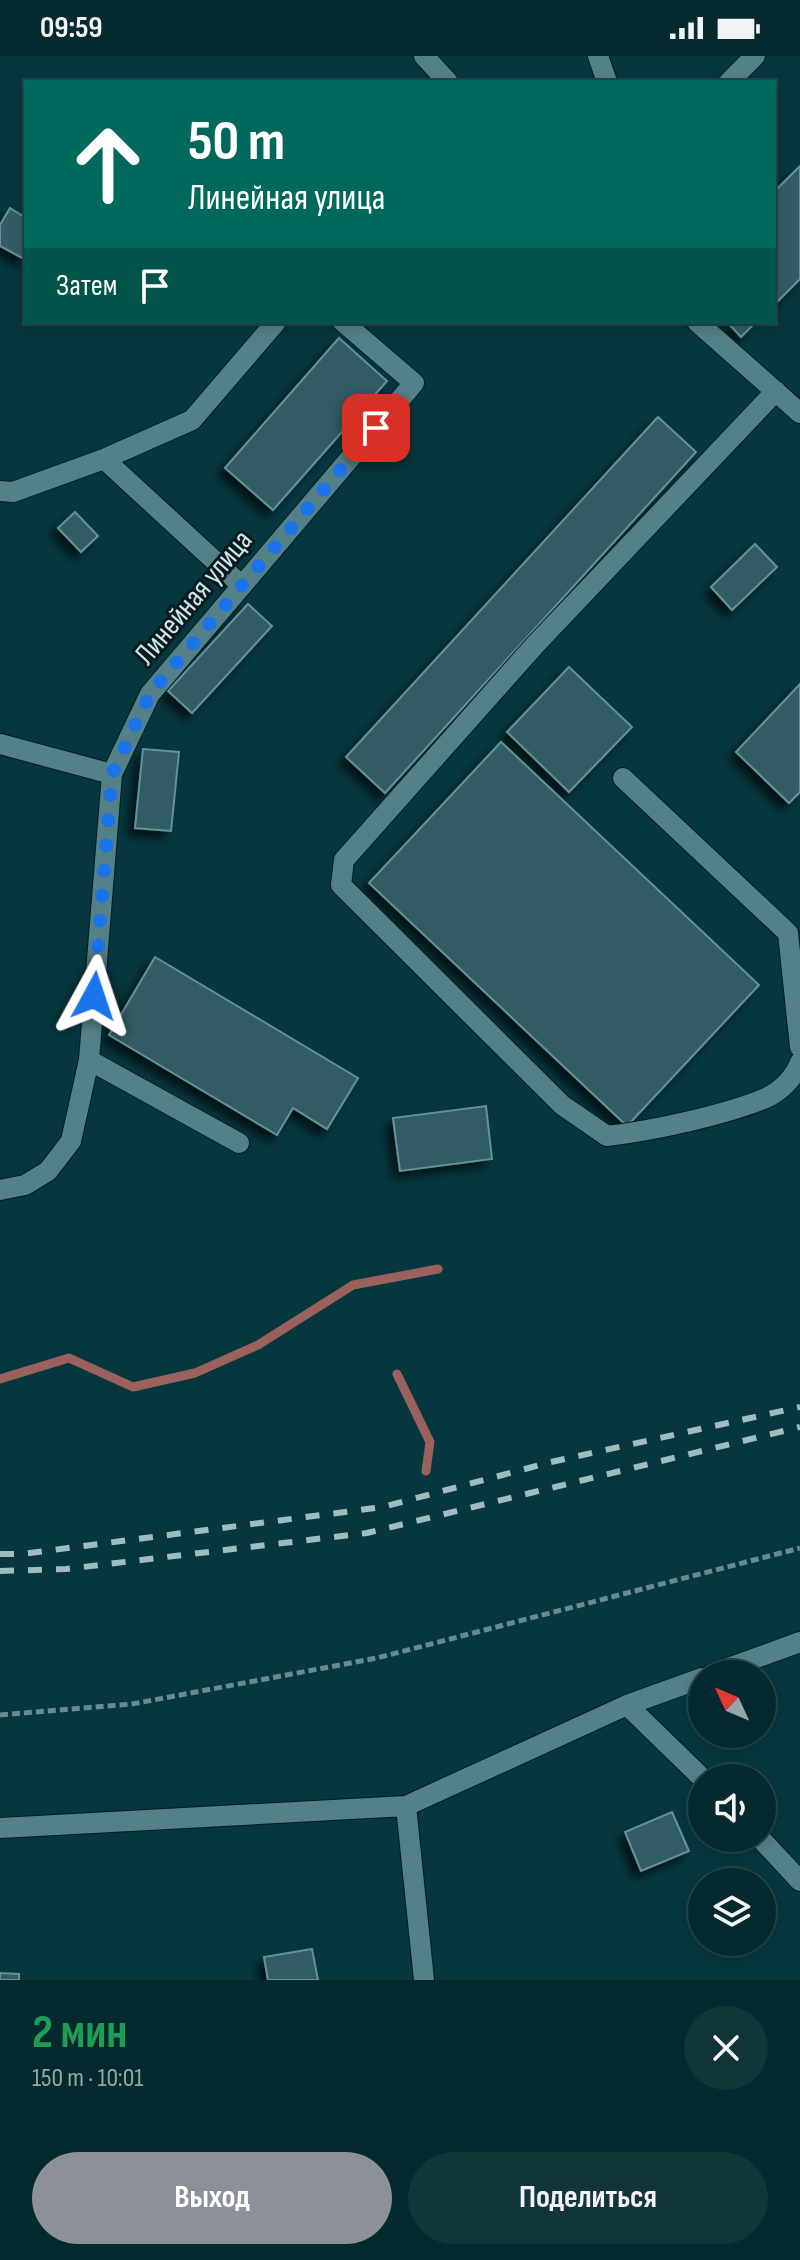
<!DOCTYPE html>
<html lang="ru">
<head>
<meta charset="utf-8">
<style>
	body { margin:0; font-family:"Sofia Sans Condensed",sans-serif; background:#12353a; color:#f1f3f6; height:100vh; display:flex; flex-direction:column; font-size:30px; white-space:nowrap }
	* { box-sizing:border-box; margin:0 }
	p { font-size:26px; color:#97a6aa }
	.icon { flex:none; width:44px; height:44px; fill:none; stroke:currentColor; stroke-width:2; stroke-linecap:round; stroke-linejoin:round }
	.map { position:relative; height:1924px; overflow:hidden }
	.panel { display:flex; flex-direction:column; background:#04292e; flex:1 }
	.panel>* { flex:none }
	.top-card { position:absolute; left:24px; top:24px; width:752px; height:244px; border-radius:0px; box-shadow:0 4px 12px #0003,0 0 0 2px #25454a; background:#00695c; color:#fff; overflow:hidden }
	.needle { width:52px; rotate:314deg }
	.tools { position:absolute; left:688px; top:1604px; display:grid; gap:16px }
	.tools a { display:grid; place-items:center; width:88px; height:88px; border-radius:50%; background:#04292e; box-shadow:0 4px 12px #0003,0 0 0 2px #25454a; font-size:40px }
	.pin { position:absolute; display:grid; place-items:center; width:68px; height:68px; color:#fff; margin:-34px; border-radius:16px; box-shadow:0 4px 12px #0006 }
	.me { position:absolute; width:88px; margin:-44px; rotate:5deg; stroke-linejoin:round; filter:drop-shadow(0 0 6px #0008) }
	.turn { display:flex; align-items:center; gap:28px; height:168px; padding:0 32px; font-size:36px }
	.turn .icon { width:104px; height:104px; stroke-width:2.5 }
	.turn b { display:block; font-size:56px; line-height:68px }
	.then { display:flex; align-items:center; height:76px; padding:0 32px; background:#0003; gap:16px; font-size:30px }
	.round { display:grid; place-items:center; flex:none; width:84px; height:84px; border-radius:42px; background:#12353a }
	.head { display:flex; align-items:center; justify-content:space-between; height:136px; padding:0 32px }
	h1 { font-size:48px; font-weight:700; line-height:60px; color:#1e9e55 }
	.button { display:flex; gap:16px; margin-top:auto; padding:16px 32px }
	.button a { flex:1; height:92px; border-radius:48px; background:#8c9099; color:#fff; font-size:32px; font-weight:700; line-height:92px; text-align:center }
	.button a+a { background:#12353a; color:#f1f3f6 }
	.status { display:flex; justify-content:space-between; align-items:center; height:56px; padding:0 40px; background:#04292e; direction:ltr }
	.status svg { height:22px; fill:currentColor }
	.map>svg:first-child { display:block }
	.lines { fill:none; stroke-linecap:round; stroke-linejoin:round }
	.stream { stroke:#9b625d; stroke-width:9 }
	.building { fill:#315c63; stroke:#659199; stroke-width:2; filter:url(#shadow) }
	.minor-casing { stroke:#001d22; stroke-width:22 }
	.path { stroke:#668b90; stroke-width:5; stroke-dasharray:8 4; stroke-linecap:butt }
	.minor { stroke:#548088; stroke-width:20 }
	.rail { stroke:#9fbcc1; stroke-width:6; stroke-dasharray:14 14; stroke-linecap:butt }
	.route { stroke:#1a73e8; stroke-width:14; stroke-dasharray:0 25.2 }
	.labels { text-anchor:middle; stroke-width:6; stroke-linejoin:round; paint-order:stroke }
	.street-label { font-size:30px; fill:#cee5e9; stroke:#091b1e }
</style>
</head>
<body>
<div class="status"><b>09:59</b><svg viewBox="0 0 49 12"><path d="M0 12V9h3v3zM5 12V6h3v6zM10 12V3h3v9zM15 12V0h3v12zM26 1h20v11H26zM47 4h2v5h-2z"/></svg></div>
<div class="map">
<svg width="800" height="1924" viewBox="0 0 800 1924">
	<defs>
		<filter id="shadow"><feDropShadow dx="-7" dy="7" stdDeviation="4" flood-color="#0009"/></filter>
	</defs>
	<rect width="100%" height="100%" fill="#06373e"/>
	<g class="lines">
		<path class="stream" d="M397 1318 430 1386 426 1415
			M0 1323 69 1302 133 1331 195 1317 258 1289 353 1229 438 1213"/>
	</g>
	<path class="building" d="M800 110V223L774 249V136Z
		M10 152 26 162V204L0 190V169Z
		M727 266H756L741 281Z
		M339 282 387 325 273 454 225 412Z
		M658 361 696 396 385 737 346 701Z
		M75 456 98 480 81 496 58 472Z
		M755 488 777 511 732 554 711 531Z
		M248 548 272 570 192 657 168 635Z
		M569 611 632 671 569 736 507 676Z
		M800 628V736L789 747 736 696Z
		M501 686 759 929 627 1070 369 827Z
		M143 693 179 696 171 775 135 772Z
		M155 901 358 1022 327 1073 293 1052 277 1079 109 979Z
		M486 1050 492 1103 400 1115 393 1062Z
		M672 1756 689 1795 641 1815 625 1776Z
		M312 1893 318 1924H268L264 1901Z
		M0 1917 19 1918V1924H0Z"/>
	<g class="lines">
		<defs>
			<path id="minor" d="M424 0 448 26
				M598 0 607 26
				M729 26 755 0
				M697 266 800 357
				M776 335 535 589 344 804 341 829 562 1049 607 1080C651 1075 726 1059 766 1042 781 1035 795 1021 800 1006
				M104 403 192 364 276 266
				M0 435 13 436 104 403 242 530
				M0 688 112 718 150 638 414 327 343 266
				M623 722 788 877 800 991
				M89 1004 239 1087
				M0 1134 25 1129 48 1115 71 1085 89 1004 112 718
				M712 1618 800 1586
				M627 1649 702 1722
				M406 1750 424 1924
				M0 1772 406 1750 627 1649 702 1622
				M760 1782 800 1825"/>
		</defs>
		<use href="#minor" class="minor-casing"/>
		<path class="path" d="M0 1659 132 1648 377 1602 800 1492"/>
		<use href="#minor" class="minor"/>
		<path class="rail" d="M0 1498H22L383 1451 551 1406 800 1351
			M0 1515 66 1513 367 1477 800 1371"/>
	</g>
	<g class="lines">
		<path class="route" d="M94 940 112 718 150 638 376 372"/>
	</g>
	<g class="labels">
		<g class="street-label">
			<text transform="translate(193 541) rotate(-50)" y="10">Линейная улица</text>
		</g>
	</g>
</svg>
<div class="tools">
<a><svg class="needle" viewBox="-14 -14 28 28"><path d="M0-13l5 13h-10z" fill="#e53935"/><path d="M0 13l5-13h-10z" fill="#97a6aa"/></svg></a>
<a><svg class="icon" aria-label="sound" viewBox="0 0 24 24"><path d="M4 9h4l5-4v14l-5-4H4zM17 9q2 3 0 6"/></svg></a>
<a><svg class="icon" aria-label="layers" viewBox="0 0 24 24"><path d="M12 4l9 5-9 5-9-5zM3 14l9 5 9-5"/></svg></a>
</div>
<div class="pin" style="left:376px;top:372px;background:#d93025"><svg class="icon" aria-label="arrive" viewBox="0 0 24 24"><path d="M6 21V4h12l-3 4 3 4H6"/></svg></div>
<svg class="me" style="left:94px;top:940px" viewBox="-20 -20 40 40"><path d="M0-17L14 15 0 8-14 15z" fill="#1a73e8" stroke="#fff" stroke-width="4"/></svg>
<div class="top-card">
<div class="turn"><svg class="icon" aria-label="ahead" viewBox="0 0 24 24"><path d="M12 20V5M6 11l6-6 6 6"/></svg><div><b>50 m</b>Линейная улица</div></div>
<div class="then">Затем<svg class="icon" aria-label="arrive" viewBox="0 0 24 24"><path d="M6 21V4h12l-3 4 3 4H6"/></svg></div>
</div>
</div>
<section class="panel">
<div class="head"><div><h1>2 мин</h1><p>150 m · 10:01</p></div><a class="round"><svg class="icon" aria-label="close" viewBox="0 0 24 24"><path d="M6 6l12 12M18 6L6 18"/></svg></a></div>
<div class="button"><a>Выход</a><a>Поделиться</a></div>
</section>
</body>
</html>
